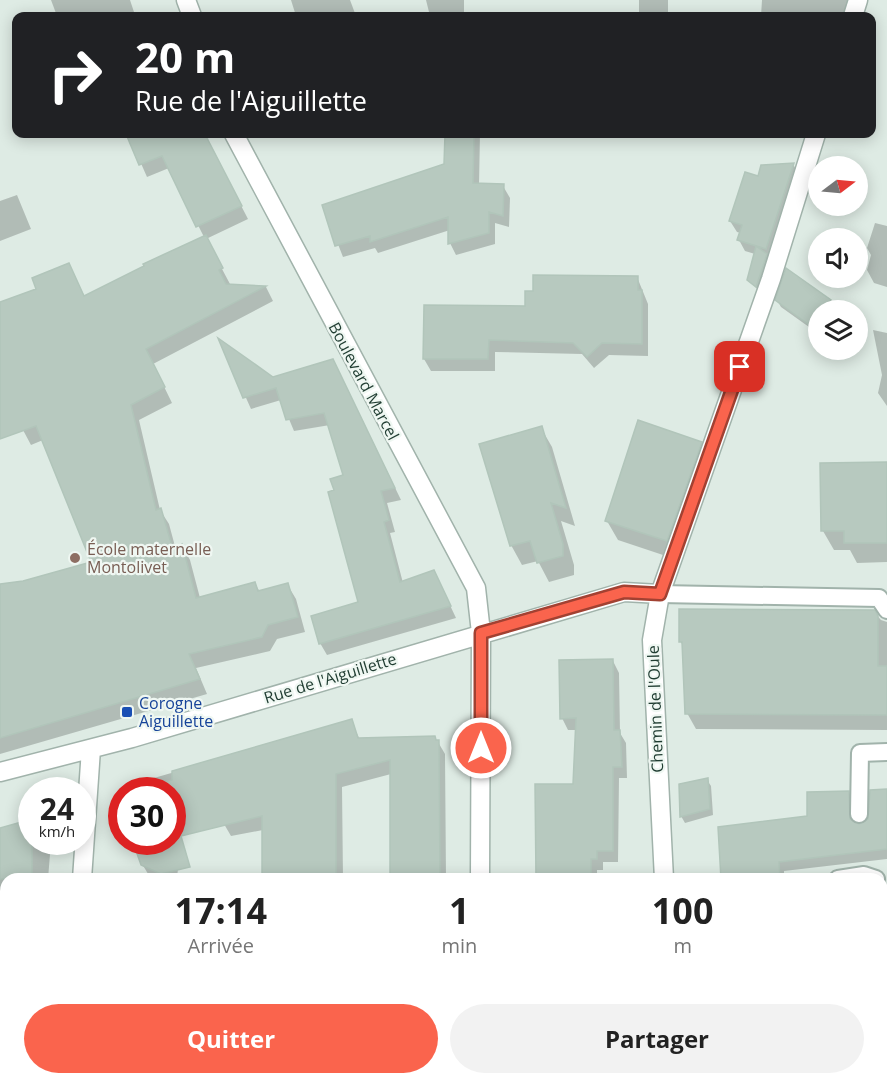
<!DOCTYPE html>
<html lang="fr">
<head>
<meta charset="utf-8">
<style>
	body { margin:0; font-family:"Open Sans",sans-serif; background:#f2f2f2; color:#222; height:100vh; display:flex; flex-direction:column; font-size:22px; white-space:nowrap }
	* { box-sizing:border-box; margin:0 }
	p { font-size:20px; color:#767676 }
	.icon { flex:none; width:33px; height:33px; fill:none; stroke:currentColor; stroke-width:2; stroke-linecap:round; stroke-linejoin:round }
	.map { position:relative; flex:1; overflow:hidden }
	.panel { position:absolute; left:0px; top:873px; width:888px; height:212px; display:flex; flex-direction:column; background:#fff; border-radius:18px 18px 0 0; box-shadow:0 3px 15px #0003 }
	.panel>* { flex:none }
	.banner { position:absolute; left:12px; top:12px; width:864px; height:126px; border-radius:12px; box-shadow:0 3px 15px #0003; background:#202124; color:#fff; overflow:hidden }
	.needle { width:39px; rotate:74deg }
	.tools { position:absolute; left:808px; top:156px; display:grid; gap:12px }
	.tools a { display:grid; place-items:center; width:60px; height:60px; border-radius:50%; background:#fff; box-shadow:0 3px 15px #0003; font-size:30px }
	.speed { position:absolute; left:18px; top:777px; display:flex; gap:12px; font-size:30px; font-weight:700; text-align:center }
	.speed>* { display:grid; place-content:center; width:78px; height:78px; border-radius:50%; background:#fff; box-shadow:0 3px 15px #0003; line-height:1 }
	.speed small { font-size:15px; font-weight:400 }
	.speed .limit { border:9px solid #d22; background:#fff; color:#111 }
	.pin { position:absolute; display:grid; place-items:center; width:51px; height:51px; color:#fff; margin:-26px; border-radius:12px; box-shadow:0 3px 9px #0006 }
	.me { position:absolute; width:66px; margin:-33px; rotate:0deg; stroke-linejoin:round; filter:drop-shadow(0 0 4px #0008) }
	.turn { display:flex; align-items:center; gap:21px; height:126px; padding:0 24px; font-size:27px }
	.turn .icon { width:78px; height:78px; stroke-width:2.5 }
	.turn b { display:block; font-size:42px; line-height:51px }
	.eta { display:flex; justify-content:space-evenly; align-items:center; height:102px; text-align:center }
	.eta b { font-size:36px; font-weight:700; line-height:42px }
	.primary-button { display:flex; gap:12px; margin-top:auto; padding:12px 24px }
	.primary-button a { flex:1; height:69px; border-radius:36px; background:#fa644d; color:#fff; font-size:24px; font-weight:700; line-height:69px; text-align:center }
	.primary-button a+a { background:#f2f2f2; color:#222 }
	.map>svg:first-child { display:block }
	.shadow { fill:#0003 }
	.building { fill:#b7c9bf; stroke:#b1c5ba; stroke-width:1.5 }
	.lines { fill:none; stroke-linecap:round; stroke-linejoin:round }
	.service-casing { stroke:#a1b3ab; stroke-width:20 }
	.minor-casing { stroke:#a1b3ab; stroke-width:21 }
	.service { stroke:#fff; stroke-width:16 }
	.minor { stroke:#fff; stroke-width:18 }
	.route-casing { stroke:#a24132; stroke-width:15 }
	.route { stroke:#fa644d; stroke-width:10 }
	.education-dot { fill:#8d6e63; stroke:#eff7f2; stroke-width:2 }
	.transit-dot { fill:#1a4fb4; stroke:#eff7f2; stroke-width:2 }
	.labels { text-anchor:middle; stroke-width:4.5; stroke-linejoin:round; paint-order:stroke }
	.street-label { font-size:16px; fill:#1f3c31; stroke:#eff7f2 }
	.education-label { font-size:16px; fill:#785e54; stroke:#eff7f2; text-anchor:start }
	.transit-label { font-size:16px; fill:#164399; stroke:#eff7f2; text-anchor:start }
</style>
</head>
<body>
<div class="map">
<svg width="887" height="1084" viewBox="0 0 887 1084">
	<rect width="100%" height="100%" fill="#deebe4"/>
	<path class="shadow" d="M51 0H130L134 12 121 16H57Z
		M291 0H350L356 16H296Z
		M426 0H464V16H430Z
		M639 0H668V16H639Z
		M762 0H851L850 16H761Z
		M128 134H204L248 219 206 239 230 284 226 286 266 287 273 301 153 364 172 403 139 420 160 510 169 524 176 550 182 546 190 560 200 598 255 584 260 592 287 584 296 599 305 632 277 639 270 651 196 668 207 694 0 754V589L93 563 43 440 31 445 23 430 0 367V303L38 290 68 265 85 297 204 237 169 168 147 177Z
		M447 134H480L479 185 503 186 510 198 509 227 495 223V244L456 255 450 243V230L378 253 375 248 343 257 323 206 446 165Z
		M793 164 799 175 772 259 767 257 770 262 760 292 749 280 755 254 745 251 739 240 741 233 737 232 730 221 759 178Z
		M17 195 31 229 0 241V201Z
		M875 223 887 226V287L874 283 867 270 871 255 867 248Z
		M637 277 648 304V356L609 355 594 368 582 354 495 352V371H431L424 359 526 308 534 292Z
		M777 300 830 301 834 307 831 310H819V328L816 332 781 307Z
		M873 330 887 333V406L878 393 882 375Z
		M221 342 273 378 339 372 401 500 387 503 395 532 390 533 403 583 440 584 456 618 327 655 320 643 360 603 336 491 345 476 330 425 294 431 281 400 251 409Z
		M541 428 552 447 575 526 561 521 574 565V575L549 582 538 561 522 565 511 545Z
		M701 443 712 463 678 560 618 540 607 521Z
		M887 464V562L857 563 850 550H834L823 531Z
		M874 612 881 620 887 622V730L696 729 687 713 684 647 680 641Z
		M613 661 619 673 620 733 626 743 627 778H619L618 862H603V870H597V879H537L574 785 577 730H568L562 718Z
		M351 721 360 740 438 742 445 754 446 879H391V774L342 787 343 879H263V830L231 836 224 824 185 793 177 879H151L141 862 135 842H172V790H140L157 786 154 778Z
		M707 780 711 786 713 815 685 823 681 816Z
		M887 790V859L784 871V879H723L848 792 853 801 854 823 859 826 870 820Z
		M0 830 32 842H51L48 879H6V1073L0 1074Z
		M114 1078H295L294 1084H113Z
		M393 1078H445L446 1084H375V1081Z
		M562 1078H638V1084H562Z
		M753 1078H824V1084H754Z"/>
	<path class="building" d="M126 134H214L207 138 242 206 196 227 162 156 139 165Z
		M445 134H474L473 183 504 184 503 216 489 212V233L448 244V217L370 242V236L335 246 322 205 444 164Z
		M794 163 766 249 737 240 742 225 729 221 745 172 758 176 761 165Z
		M206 235 223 268 219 270 226 284 266 286 146 349 165 387 131 405 156 510 161 508 173 550 182 544 196 598 255 582 258 591 288 583 298 617 268 625 262 637 189 654 200 679 0 738V584L23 581 91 562 36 426 0 439V302L36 289 32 278 69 263 84 296 144 266 143 264Z
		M756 246 767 254 756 287 747 280Z
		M786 268 831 300 824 310H819V317L812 327 775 300Z
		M533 275 638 276V290H642V344L602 343 587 357 573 343 489 340 488 359H423L424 305 525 306V291H533Z
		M218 338 273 377 333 359 395 488 381 491 389 520 384 522 400 582 434 570 451 606 319 644 311 616 358 602 328 492 334 490 330 479 343 475 324 413 286 420 276 388 243 398Z
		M638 420 702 442 667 541 605 521Z
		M542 426 566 508 551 503 563 544V556L537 563 530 541 510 546 479 444Z
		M887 462V543H844V531H821L820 463Z
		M679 609 875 610 878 616V666H887V715L685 714 682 642H679Z
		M613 659 614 730H620L622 767H613V851H597V859H591V879H536L535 784H573L576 718 560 719 559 660Z
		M352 719 358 738 435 736 436 740H439L440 879H390V760L336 774V879H262V816L181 836 190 867 161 874 141 865 133 842H172V790H136L172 780V771Z
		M708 778 710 809 680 817 679 784Z
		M887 789V849L779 862 780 879H721L718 827 807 816V792L849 791 850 819 859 824 868 819 870 790Z
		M32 819V879H0V828Z"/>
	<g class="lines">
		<defs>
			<path id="service" d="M660 594 879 598 887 610
				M859 814 860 753 887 752
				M838 879 864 875 876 879"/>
			<path id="minor" d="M186 0 192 16
				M853 16 858 0
				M234 134 476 588 481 633 480 879
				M0 772 132 738 624 592 660 594
				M82 879 91 749
				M664 879 652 640 660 594 771 279 816 134
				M882 923 887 922
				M689 1078 690 1084
				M67 1084V1078
				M480 1084V1078"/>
		</defs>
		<use href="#service" class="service-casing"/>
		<use href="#minor" class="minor-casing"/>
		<use href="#service" class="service"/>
		<use href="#minor" class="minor"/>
	</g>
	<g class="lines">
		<defs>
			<path id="route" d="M481 748V633L624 592 660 594 740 367"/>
		</defs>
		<use href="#route" class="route-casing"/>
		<use href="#route" class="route"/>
	</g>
	<circle class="education-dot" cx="75" cy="558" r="6"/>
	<rect class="transit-dot" x="121" y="706" width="12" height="12" rx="3"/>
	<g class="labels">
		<g class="street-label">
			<text transform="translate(364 381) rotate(62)" y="6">Boulevard Marcel</text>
			<text transform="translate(330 678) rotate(-17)" y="6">Rue de l'Aiguillette</text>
			<text transform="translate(655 709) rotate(-92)" y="6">Chemin de l'Oule</text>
		</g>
		<g class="education-label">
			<text x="87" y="555">École maternelle<tspan x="87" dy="18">Montolivet</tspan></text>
		</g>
		<g class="transit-label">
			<text x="139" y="709">Corogne<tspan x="139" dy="18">Aiguillette</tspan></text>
		</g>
	</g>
</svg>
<div class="tools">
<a><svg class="needle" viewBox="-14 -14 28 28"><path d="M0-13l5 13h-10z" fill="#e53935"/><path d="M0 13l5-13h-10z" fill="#767676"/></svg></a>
<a><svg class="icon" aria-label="sound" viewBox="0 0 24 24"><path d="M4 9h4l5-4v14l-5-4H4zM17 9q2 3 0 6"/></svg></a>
<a><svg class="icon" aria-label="layers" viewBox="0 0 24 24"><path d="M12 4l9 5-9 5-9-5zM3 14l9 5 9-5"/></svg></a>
</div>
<div class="speed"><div>24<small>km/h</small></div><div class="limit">30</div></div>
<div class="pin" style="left:740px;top:367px;background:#d93025"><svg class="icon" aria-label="arrive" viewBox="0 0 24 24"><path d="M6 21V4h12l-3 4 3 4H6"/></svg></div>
<svg class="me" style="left:481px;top:748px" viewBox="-20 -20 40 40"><circle r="17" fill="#fa644d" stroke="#fff" stroke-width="3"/><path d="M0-11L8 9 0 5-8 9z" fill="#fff"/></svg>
<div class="banner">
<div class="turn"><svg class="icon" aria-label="right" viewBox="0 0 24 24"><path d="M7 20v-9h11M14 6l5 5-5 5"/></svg><div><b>20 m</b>Rue de l'Aiguillette</div></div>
</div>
<section class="panel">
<div class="eta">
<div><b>17:14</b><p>Arrivée</p></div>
<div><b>1</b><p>min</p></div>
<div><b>100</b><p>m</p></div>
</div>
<div class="primary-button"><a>Quitter</a><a>Partager</a></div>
</section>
</div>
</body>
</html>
